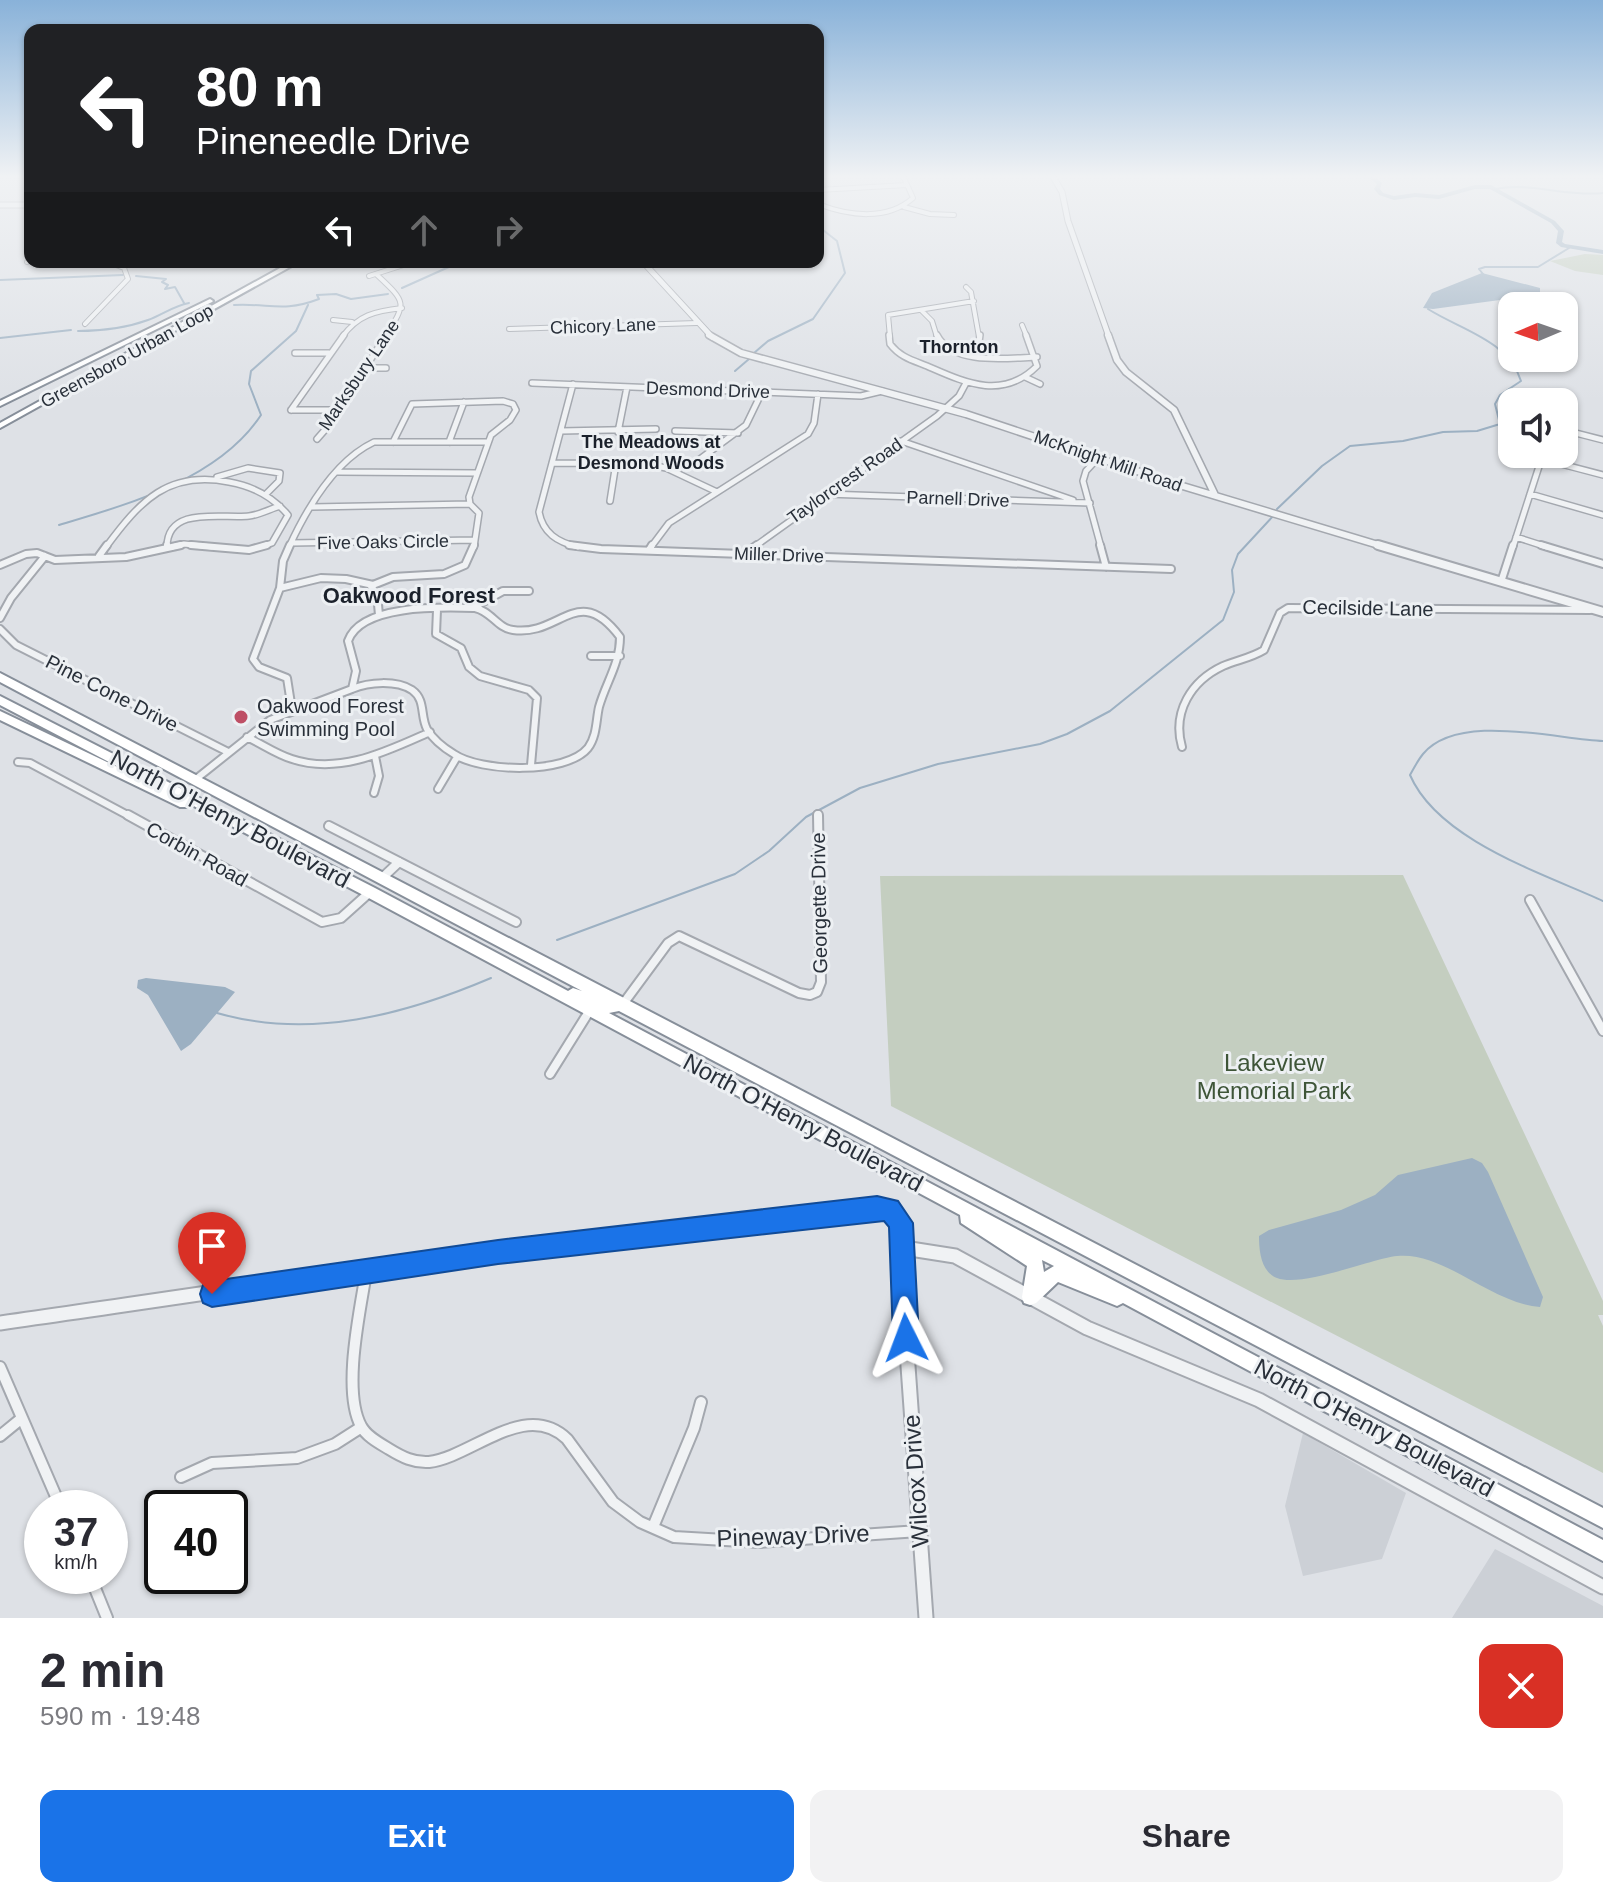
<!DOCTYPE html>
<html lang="en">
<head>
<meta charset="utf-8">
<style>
	body { margin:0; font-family:Arial,sans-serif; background:#f2f2f3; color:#2b2b33; height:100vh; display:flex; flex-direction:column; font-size:30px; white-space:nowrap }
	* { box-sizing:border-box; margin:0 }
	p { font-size:26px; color:#7c7c81 }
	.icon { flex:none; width:44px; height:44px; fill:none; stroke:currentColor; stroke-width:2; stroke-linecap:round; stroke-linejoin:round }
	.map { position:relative; height:1618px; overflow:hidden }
	.sheet { display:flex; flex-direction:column; background:#fff; flex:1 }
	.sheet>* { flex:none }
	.top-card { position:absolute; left:24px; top:24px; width:800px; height:244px; border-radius:16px; box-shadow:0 2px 6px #0004; background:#202124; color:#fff; overflow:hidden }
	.needle { width:52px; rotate:268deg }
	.buttons { position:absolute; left:1498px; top:292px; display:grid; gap:16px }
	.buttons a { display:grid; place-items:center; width:80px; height:80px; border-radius:16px; background:#fff; box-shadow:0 2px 6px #0004; font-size:40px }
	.speed { position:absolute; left:24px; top:1490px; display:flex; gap:16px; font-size:40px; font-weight:700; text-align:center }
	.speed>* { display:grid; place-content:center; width:104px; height:104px; border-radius:50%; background:#fff; box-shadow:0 2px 6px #0004; line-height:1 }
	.speed small { font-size:20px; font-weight:400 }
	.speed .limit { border:4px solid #111; border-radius:12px; background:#fff; color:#111 }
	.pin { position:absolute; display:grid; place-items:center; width:68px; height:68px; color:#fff; margin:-82px -34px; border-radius:50% 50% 50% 0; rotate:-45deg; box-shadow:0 0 8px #0007 }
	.pin .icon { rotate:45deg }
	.me { position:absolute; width:88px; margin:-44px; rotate:357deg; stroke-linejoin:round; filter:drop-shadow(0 0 6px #0008) }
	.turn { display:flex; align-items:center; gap:28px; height:168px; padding:0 40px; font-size:36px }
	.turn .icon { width:104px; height:104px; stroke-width:2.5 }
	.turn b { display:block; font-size:56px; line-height:68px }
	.lanes { display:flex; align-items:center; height:76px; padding:0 40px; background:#0003; justify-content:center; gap:40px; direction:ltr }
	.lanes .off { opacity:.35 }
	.round { display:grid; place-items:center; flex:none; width:84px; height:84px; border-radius:16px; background:#f2f2f3 }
	.head { display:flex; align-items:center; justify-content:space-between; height:136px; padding:0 40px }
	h1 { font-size:48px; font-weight:800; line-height:60px }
	.button { display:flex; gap:16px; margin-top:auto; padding:16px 40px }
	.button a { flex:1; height:92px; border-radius:16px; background:#1a73e8; color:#fff; font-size:32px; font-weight:800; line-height:92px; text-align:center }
	.button a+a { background:#f2f2f3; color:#2b2b33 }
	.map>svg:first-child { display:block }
	.built { fill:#ccd0d6 }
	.green { fill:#c4cec0 }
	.water { fill:#9cb0c2 }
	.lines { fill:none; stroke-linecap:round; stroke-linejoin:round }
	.stream { stroke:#9cb0c2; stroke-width:2 }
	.river { fill:#9cb0c2; fill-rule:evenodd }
	.minor-far4-casing { stroke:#a4a8af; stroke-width:6 }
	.minor-far3-casing { stroke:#a4a8af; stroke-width:8 }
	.minor-far2-casing { stroke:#a4a8af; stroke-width:10 }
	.minor-far1-casing { stroke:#a4a8af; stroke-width:12 }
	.minor-casing { stroke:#a4a8af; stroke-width:14 }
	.tertiary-far3-casing { stroke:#a4a8af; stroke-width:7 }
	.tertiary-far2-casing { stroke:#a4a8af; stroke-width:9 }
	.tertiary-far1-casing { stroke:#a4a8af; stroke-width:12 }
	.tertiary-casing { stroke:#a4a8af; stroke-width:17 }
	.trunk-casing { stroke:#878f9a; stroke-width:4 }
	.motorway-casing { stroke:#878f9a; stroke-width:4 }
	.minor-far4 { stroke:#f0f2f4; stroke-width:4 }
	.minor-far3 { stroke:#f0f2f4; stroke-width:5 }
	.minor-far2 { stroke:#f0f2f4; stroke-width:6 }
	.minor-far1 { stroke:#f0f2f4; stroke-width:8 }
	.minor { stroke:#f0f2f4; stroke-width:10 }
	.tertiary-far3 { stroke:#f0f2f4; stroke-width:5 }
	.tertiary-far2 { stroke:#f0f2f4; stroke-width:6 }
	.tertiary-far1 { stroke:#f0f2f4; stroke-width:8 }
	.tertiary { stroke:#f0f2f4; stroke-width:13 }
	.trunk { fill:#fff; fill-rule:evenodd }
	.motorway { fill:#fff; fill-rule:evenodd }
	.route { fill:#1a73e8; stroke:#114b97; stroke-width:2 }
	.poi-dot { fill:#be4f65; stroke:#edf0f3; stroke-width:3 }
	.labels { text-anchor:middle; stroke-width:6; stroke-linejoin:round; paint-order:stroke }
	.far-street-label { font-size:18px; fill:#29303a; stroke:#edf0f3 }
	.far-neighbourhood-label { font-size:18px; font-weight:bold; fill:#1b212b; stroke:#edf0f3 }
	.street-label { font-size:20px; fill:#29303a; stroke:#edf0f3 }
	.poi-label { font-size:20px; fill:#29303a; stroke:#edf0f3; text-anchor:start }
	.neighbourhood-label { font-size:22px; font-weight:bold; fill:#1b212b; stroke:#edf0f3 }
	.near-street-label { font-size:24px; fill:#29303a; stroke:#edf0f3 }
	.near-park-label { font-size:24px; fill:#3e5538; stroke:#edf0f3 }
</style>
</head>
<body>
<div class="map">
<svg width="1603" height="1618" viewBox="0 0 1603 1618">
	<rect width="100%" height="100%" fill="#dee1e6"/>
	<path class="built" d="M1303 1433 1406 1493 1382 1559 1303 1576 1285 1506Z
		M1495 1549 1603 1606V1618H1452Z"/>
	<path class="green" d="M1585 254 1603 255V275L1575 271 1550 261Z
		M1403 875 1603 1301V1315H1598L1603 1326V1473L891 1106 880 876Z"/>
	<path class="water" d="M1482 273 1540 288V292L1522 297 1433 309 1423 308 1432 293Z
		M146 978 225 987 235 992 191 1044 181 1051 148 995 137 988 138 980Z
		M1472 1158 1482 1163 1488 1172 1543 1297 1540 1307C1490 1303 1444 1251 1397 1256 1370 1259 1302 1288 1277 1278 1261 1272 1259 1251 1259 1236L1269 1230 1341 1210 1375 1195 1398 1175Z"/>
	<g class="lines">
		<path class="stream" d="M1495 189C1532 182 1566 197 1603 193
			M474 262H491
			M1483 274 1479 269 1485 267H1538L1569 248
			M136 276 166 279 162 282 168 285 165 289 175 287 184 303
			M0 280 123 275
			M402 288 460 262
			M234 305C270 303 282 313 319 299L317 295 336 294 351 299 388 294
			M78 331C101 331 126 328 148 320 162 315 173 306 189 303
			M0 338 71 330
			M754 353 768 341 813 319 845 273 837 241 818 226
			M735 371 749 359
			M1277 509 1322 466 1350 446 1403 441 1443 432 1477 431 1500 424 1495 404 1500 395 1521 381C1508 340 1461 330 1428 309
			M59 525C129 504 219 479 261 415L249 384 251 371 296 331 308 305
			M1603 741C1555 739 1458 712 1423 754 1418 760 1414 768 1410 775 1438 840 1542 873 1603 901
			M557 940 735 874 769 851 806 817 860 788 938 764 1040 744 1067 734 1110 711 1223 620 1234 592 1232 570 1238 554 1274 515
			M217 1013C310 1040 404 1015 491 978"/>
		<path class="river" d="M1366 175H1372L1382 183 1380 189 1383 193 1394 196 1415 193 1439 195 1475 185H1491L1555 221 1564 231 1562 242 1565 244 1603 250V254L1561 247 1556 243 1558 231 1551 223 1490 189H1475L1439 199 1415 197 1394 200 1379 195 1374 189 1377 184Z"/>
		<defs>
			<path id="minor-far4" d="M818 190 907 185
				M818 204C849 216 887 221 913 198L904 178
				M904 207 930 214 954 215
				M27 262 30 261
				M376 274C407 303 407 302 385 337
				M369 276 413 262
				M966 287 971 292 979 337
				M922 311 932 321 937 337
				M333 320 352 322
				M85 324 128 279 124 268 108 262
				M1022 325 1027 337
				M509 329 697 323
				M342 337C358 315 375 311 402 308
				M890 337 888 315 974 301"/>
			<path id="minor-far3" d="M889 335 890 344C900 357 912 360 927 366 964 382 1002 401 1037 366L1026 335
				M937 335C953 366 1008 358 1037 357
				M295 353H329
				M977 356 980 335
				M366 368H386
				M1025 377 1040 384
				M532 383 861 396 882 391
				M573 384 539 512C543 533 557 542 578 547
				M291 410 344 335
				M291 410H339
				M1564 430 1603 440
				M561 431 656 429
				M675 431 738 433
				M618 432 627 387
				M317 439 331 423 386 335
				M901 441 1073 500
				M393 442 412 404 503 401 513 404 516 410 510 420 491 435 469 497 470 504
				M449 442 464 402
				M1099 457 1086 471 1083 481 1101 547
				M700 459 746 425 762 392
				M1542 459 1603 475
				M552 463 646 464 666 468 717 492
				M338 472 477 473
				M217 477 248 468 280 473 279 481 265 495
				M826 494 1090 503
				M1530 494 1603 515
				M610 501 616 463
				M470 504 479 513 474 547
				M312 507 470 504
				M1516 537 1547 547
				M291 543 475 540
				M106 547C140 501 168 470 229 482 252 486 273 497 288 515L272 543 260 547
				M167 547C167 505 223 519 249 516 259 515 270 509 280 506
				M172 547 184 544 212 547
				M289 547C307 508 334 461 374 442H487
				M651 547 669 523 808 434 814 423 818 394
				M754 547 937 416 959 396 966 383
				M1513 547 1543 454"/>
			<path id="minor-far2" d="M167 545V548
				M191 545 249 550 267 545
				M569 545 601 549 1171 569
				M1100 545 1106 567
				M1541 545 1603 564
				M649 550 652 545
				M744 554 757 545
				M99 556 107 545
				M0 565 26 554 37 553 55 560 126 557 181 545
				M1501 582 1513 545
				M370 585 377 594 379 615
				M280 588 283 561 290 545
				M474 607 503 591H529
				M475 608C491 611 497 628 513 630 560 637 578 581 620 637 620 664 606 682 599 707 596 720 597 736 588 748 566 775 480 772 454 754 444 748 433 739 427 729 420 716 426 700 412 690 396 680 369 682 352 689L356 671 348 641C361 604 441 607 475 608Z
				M437 610 436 634 461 648 469 667 480 676 529 690 537 698 531 765
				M0 618 11 598 45 556
				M0 629 16 645 228 752
				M591 656H620
				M292 710 287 678 259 667 253 659 280 588 321 578 346 579 373 585 393 577 444 574 465 565 474 545
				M247 737C262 744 276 754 292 759 340 775 387 751 430 732
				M1182 747C1172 712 1191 681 1223 666 1237 660 1251 658 1264 650L1280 613 1288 608 1590 610
				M18 762 30 763 131 817
				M196 779 270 720 352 689
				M438 789 457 757
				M374 793 379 776 375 756
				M818 814V817"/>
			<path id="minor-far1" d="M128 815 322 922 341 918 370 892
				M329 826 516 922
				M381 879 399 862
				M1530 900 1603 1031
				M623 1004 668 943 679 936 799 993 810 995 817 992 821 982 818 815
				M550 1074 590 1010"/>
			<path id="minor" d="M366 1273C360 1311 342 1391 361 1426 366 1436 379 1443 389 1449 402 1457 414 1463 429 1462 472 1457 525 1399 567 1439L613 1502 640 1522 674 1537 759 1542 919 1531
				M0 1367 61 1508
				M0 1436 22 1418
				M181 1477 212 1463 297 1458 335 1444 360 1428
				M653 1527 694 1428 701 1402
				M90 1576 107 1618"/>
			<path id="tertiary-far3" d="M1052 175 1062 192 1068 221 1109 337
				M0 205H30
				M643 262 712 337"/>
			<path id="tertiary-far2" d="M709 335 741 353 966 414 1176 484 1385 547
				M1108 335 1117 360 1126 372 1174 410 1215 495"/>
			<path id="tertiary-far1" d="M1378 545 1603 612"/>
			<path id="tertiary" d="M904 1248 955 1256 1087 1328 1259 1400 1603 1587
				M0 1323C296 1281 592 1232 890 1209L901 1223 903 1235 906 1338 926 1618"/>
			<path id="trunk" d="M0 673 1603 1508V1528L619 1011 609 1013 1603 1540V1561L1123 1303 1117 1306 1058 1282 1036 1303 1030 1305 1024 1303 1022 1297 1027 1266 961 1223 960 1215 365 896 190 804 188 807H180L0 720V711L132 774 0 705V696L375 888 568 991 573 988 582 991 0 682ZM1042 1260 1054 1266 1044 1272Z"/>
			<path id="motorway" d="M291 262H299L0 428V423Z
				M210 299 213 301 212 302 0 406V401Z"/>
		</defs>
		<use href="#minor-far4" class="minor-far4-casing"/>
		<use href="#minor-far3" class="minor-far3-casing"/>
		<use href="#minor-far2" class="minor-far2-casing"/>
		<use href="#minor-far1" class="minor-far1-casing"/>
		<use href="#minor" class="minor-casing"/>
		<use href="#tertiary-far3" class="tertiary-far3-casing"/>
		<use href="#tertiary-far2" class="tertiary-far2-casing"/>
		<use href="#tertiary-far1" class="tertiary-far1-casing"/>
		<use href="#tertiary" class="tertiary-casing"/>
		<use href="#trunk" class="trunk-casing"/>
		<use href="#motorway" class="motorway-casing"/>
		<use href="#minor-far4" class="minor-far4"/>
		<use href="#minor-far3" class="minor-far3"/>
		<use href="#minor-far2" class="minor-far2"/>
		<use href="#minor-far1" class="minor-far1"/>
		<use href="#minor" class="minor"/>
		<use href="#tertiary-far3" class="tertiary-far3"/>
		<use href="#tertiary-far2" class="tertiary-far2"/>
		<use href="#tertiary-far1" class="tertiary-far1"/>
		<use href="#tertiary" class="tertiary"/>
		<use href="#trunk" class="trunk"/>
		<use href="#motorway" class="motorway"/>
	</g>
	<linearGradient id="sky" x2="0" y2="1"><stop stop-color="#89b2d9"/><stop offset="0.44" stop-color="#f0f2f4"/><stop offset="1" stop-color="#f0f2f4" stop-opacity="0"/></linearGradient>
	<rect width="1603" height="401" fill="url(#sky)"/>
	<path class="route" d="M877 1196 898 1201 913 1223 919 1338 915 1348 906 1352 897 1348 893 1338 889 1227 884 1221 498 1264 212 1307 203 1303 200 1294 203 1285 212 1281 498 1240Z"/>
	<circle class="poi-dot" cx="241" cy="717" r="8"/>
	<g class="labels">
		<g class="far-street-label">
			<text transform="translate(603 326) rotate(-2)" y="6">Chicory Lane</text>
			<text transform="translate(127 356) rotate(-29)" y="6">Greensboro Urban Loop</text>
			<text transform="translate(359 375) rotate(-56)" y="6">Marksbury Lane</text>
			<text transform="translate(708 390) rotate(2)" y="6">Desmond Drive</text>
			<text transform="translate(1108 461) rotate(19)" y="6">McKnight Mill Road</text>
			<text transform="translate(845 481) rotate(-35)" y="6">Taylorcrest Road</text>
			<text transform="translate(958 499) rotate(2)" y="6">Parnell Drive</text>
			<text transform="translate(383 542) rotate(-1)" y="6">Five Oaks Circle</text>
			<text transform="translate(779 555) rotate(2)" y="6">Miller Drive</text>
		</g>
		<g class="far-neighbourhood-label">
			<text x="959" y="353">Thornton</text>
			<text x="651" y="448">The Meadows at<tspan x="651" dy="21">Desmond Woods</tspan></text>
		</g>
		<g class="street-label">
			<text transform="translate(1368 608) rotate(1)" y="7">Cecilside Lane</text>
			<text transform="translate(112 693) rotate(27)" y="7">Pine Cone Drive</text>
			<text transform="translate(197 854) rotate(29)" y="7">Corbin Road</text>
			<text transform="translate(819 903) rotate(-91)" y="7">Georgette Drive</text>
		</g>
		<g class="poi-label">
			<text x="257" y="713">Oakwood Forest<tspan x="257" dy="23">Swimming Pool</tspan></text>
		</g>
		<g class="neighbourhood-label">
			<text x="409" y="603">Oakwood Forest</text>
		</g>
		<g class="near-street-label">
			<text transform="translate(230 819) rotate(28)" y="8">North O'Henry Boulevard</text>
			<text transform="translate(803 1123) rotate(28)" y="8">North O'Henry Boulevard</text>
			<text transform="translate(1374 1428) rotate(28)" y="8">North O'Henry Boulevard</text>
			<text transform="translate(916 1481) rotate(-94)" y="8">Wilcox Drive</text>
			<text transform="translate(793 1536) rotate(-2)" y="8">Pineway Drive</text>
		</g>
		<g class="near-park-label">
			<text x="1274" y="1071">Lakeview<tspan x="1274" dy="28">Memorial Park</tspan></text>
		</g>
	</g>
</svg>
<div class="buttons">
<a><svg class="needle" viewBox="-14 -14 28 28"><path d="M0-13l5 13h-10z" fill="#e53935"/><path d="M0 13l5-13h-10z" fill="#7c7c81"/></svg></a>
<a><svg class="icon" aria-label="sound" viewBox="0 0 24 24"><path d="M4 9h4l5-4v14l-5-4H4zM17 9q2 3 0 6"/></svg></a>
</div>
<div class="speed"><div>37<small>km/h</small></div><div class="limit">40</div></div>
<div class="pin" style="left:212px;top:1294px;background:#d93025"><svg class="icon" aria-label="arrive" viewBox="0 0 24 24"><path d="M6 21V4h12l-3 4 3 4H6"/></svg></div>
<svg class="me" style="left:906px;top:1338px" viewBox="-20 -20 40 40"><path d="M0-17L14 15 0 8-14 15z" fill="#1a73e8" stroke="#fff" stroke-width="4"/></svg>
<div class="top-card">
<div class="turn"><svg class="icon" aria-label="left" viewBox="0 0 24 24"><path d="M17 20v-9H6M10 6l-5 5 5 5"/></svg><div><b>80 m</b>Pineneedle Drive</div></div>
<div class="lanes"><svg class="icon" aria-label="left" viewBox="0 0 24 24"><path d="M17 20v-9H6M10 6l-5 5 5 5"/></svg><svg class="icon off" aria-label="ahead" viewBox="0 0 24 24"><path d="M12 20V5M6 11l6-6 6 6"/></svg><svg class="icon off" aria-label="right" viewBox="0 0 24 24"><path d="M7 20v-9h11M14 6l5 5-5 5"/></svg></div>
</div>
</div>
<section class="sheet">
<div class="head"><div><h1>2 min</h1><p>590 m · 19:48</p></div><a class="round" style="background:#d93025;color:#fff"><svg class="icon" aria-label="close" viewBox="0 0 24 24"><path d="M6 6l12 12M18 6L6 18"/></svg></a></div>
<div class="button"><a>Exit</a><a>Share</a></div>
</section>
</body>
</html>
